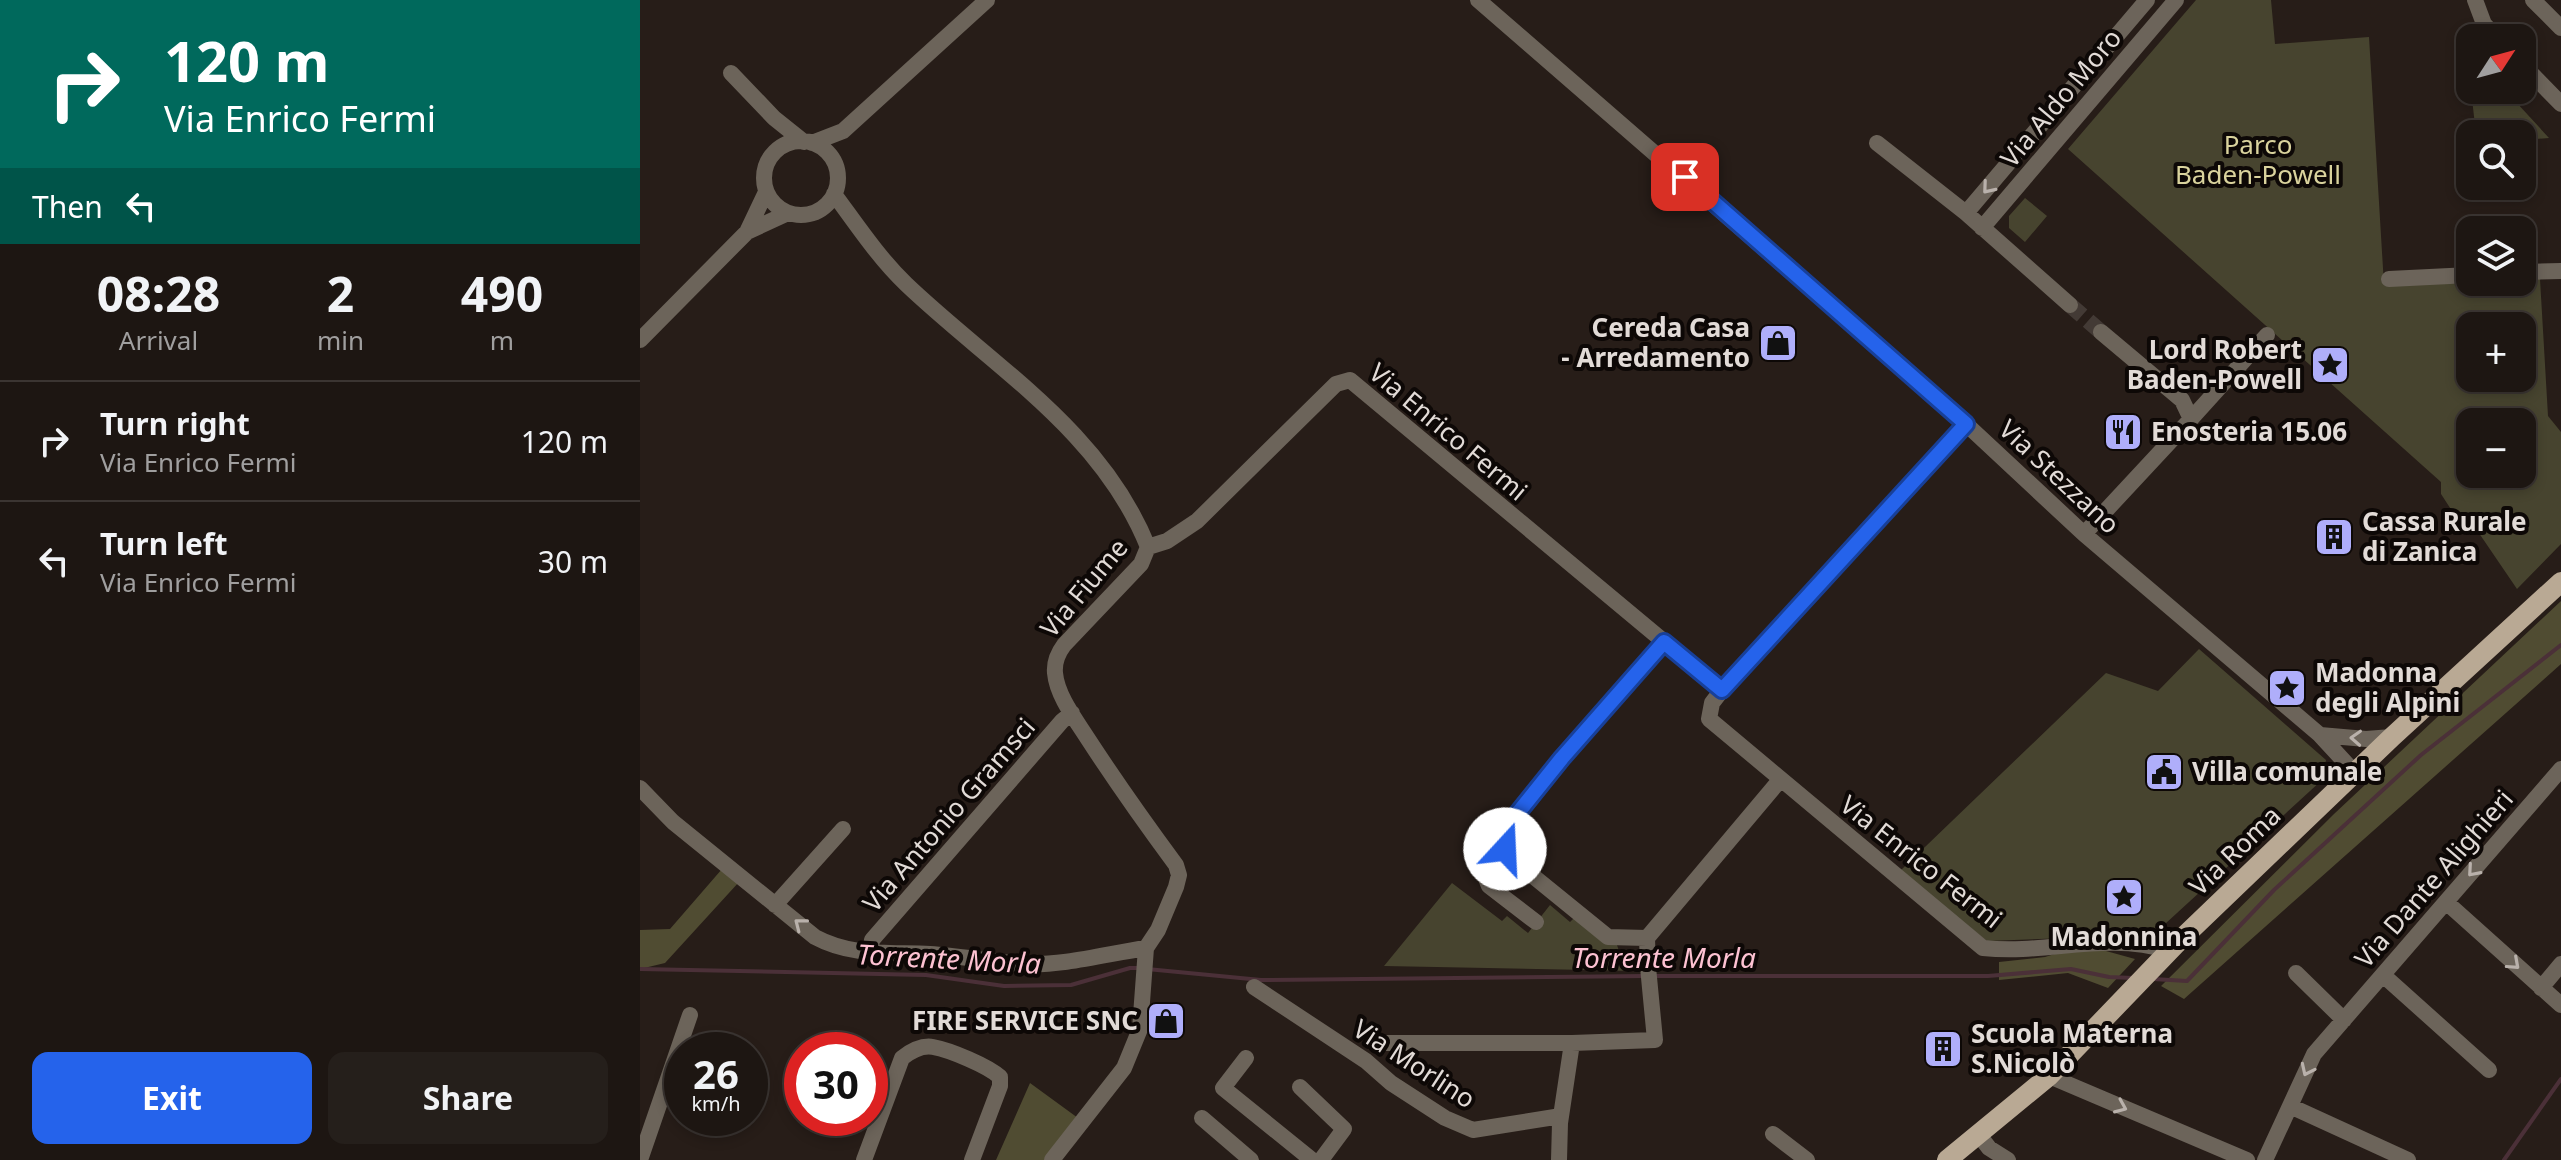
<!DOCTYPE html>
<html lang="en">
<head>
<meta charset="utf-8">
<style>
	body { margin:0; font-family:"Noto Sans",sans-serif; background:#251f1b; color:#f1f3f6; height:100vh; display:flex; flex-direction:column; font-size:30px; white-space:nowrap }
	* { box-sizing:border-box; margin:0 }
	p { font-size:26px; color:#a09f9f }
	.icon { flex:none; width:44px; height:44px; fill:none; stroke:currentColor; stroke-width:2; stroke-linecap:round; stroke-linejoin:round }
	.map { position:relative; flex:1; overflow:hidden }
	.drawer { display:flex; flex-direction:column; background:#1d1612; width:640px }
	.drawer>* { flex:none }
	.banner { background:#00695c; color:#fff; overflow:hidden }
	.needle { width:52px; rotate:54deg }
	.fabs { position:absolute; left:1816px; top:24px; display:grid; gap:16px }
	.fabs a { display:grid; place-items:center; width:80px; height:80px; border-radius:16px; background:#1d1612; box-shadow:0 4px 12px #0003,0 0 0 2px #3b3532; font-size:40px }
	.speed { position:absolute; left:24px; top:1032px; display:flex; gap:16px; font-size:40px; font-weight:700; text-align:center }
	.speed>* { display:grid; place-content:center; width:104px; height:104px; border-radius:50%; background:#1d1612; box-shadow:0 4px 12px #0003,0 0 0 2px #3b3532; line-height:1 }
	.speed small { font-size:20px; font-weight:400 }
	.speed .limit { border:12px solid #d22; background:#fff; color:#111 }
	.pin { position:absolute; display:grid; place-items:center; width:68px; height:68px; color:#fff; margin:-34px; border-radius:16px; box-shadow:0 4px 12px #0006 }
	.me { position:absolute; width:88px; margin:-44px; rotate:20deg; stroke-linejoin:round; filter:drop-shadow(0 0 6px #0008) }
	.turn { display:flex; align-items:center; gap:28px; height:168px; padding:0 32px; font-size:36px }
	.turn .icon { width:104px; height:104px; stroke-width:2.5 }
	.turn b { display:block; font-size:56px; line-height:68px }
	.then { display:flex; align-items:center; height:76px; padding:0 32px; background:#0003; gap:16px; font-size:30px }
	.eta { display:flex; justify-content:space-evenly; align-items:center; height:136px; text-align:center }
	.eta b { font-size:48px; font-weight:700; line-height:56px }
	.button { display:flex; gap:16px; margin-top:auto; padding:16px 32px }
	.button a { flex:1; height:92px; border-radius:16px; background:#2563eb; color:#fff; font-size:32px; font-weight:700; line-height:92px; text-align:center }
	.button a+a { background:#251f1b; color:#f1f3f6 }
	ul { padding:0; list-style:none }
	li { display:flex; align-items:center; gap:24px; height:120px; padding:0 32px; border-top:2px solid #3b3532 }
	li div { flex:1 }
	li b { display:block; font-size:30px }
	li em { font-style:normal }
	main { display:flex; flex:1; min-height:0 }
	.map>svg:first-child { display:block }
	.green { fill:#47442f; fill-rule:evenodd }
	.forest { fill:#504c32 }
	.lines { fill:none; stroke-linecap:round; stroke-linejoin:round }
	.stream { stroke:#4b3038; stroke-width:4 }
	.minor-tunnel { stroke:#433a35; stroke-width:16; stroke-dasharray:16 8; stroke-linecap:butt }
	.minor { stroke:#6c645a; stroke-width:16 }
	.major { stroke:#b9a994; stroke-width:20 }
	.oneway { stroke:#b9b1ab }
	.route-casing { stroke:#184099; stroke-width:20 }
	.route { stroke:#2563eb; stroke-width:14 }
	.labels { text-anchor:middle; stroke-width:8; stroke-linejoin:round; paint-order:stroke }
	.street-label { font-size:26px; fill:#e2dbd7; stroke:#0d0806 }
	.park-label { font-size:26px; fill:#dad39d; stroke:#0d0806 }
	.poi-label { font-size:26px; font-weight:bold; fill:#e2dbd7; stroke:#0d0806; text-anchor:start }
	.water-label { font-size:28px; font-style:italic; fill:#fdc2d2; stroke:#0d0806 }
</style>
</head>
<body>
<main>
<section class="drawer">
<div class="banner">
<div class="turn"><svg class="icon" aria-label="right" viewBox="0 0 24 24"><path d="M7 20v-9h11M14 6l5 5-5 5"/></svg><div><b>120 m</b>Via Enrico Fermi</div></div>
<div class="then">Then<svg class="icon" aria-label="left" viewBox="0 0 24 24"><path d="M17 20v-9H6M10 6l-5 5 5 5"/></svg></div>
</div>
<div class="eta">
<div><b>08:28</b><p>Arrival</p></div>
<div><b>2</b><p>min</p></div>
<div><b>490</b><p>m</p></div>
</div>
<ul>
<li><svg class="icon" aria-label="right" viewBox="0 0 24 24"><path d="M7 20v-9h11M14 6l5 5-5 5"/></svg><div><b>Turn right</b><p>Via Enrico Fermi</p></div><em>120 m</em></li>
<li><svg class="icon" aria-label="left" viewBox="0 0 24 24"><path d="M17 20v-9H6M10 6l-5 5 5 5"/></svg><div><b>Turn left</b><p>Via Enrico Fermi</p></div><em>30 m</em></li>
</ul>
<div class="button"><a>Exit</a><a>Share</a></div>
</section>
<div class="map">
<svg width="1921" height="1160" viewBox="0 0 1921 1160">
	<rect width="100%" height="100%" fill="#271d18"/>
	<path class="green" d="M1556 0H1631L1635 44 1729 37 1744 285 1882 282V279H1900L1908 416 1921 432V544L1877 589 1828 517 1814 514 1801 494V482L1428 149ZM1830 326H1882V378H1830ZM1830 422H1882V474H1830Z
		M1831 90H1865L1909 138 1882 140V134H1836Z
		M1385 198 1407 216 1385 242 1369 228V216Z
		M1559 649 1686 760 1682 780 1513 935 1347 941 1260 871 1466 673 1518 691Z
		M812 883 862 921 867 916 888 933 910 905 930 922 936 916 976 942 981 957 994 958 998 971 744 966Z"/>
	<path class="forest" d="M1921 601V664L1544 999 1521 986 1694 814Z
		M82 869 99 882 25 963 0 969V930L30 929Z
		M1424 951H1466L1495 959 1468 988 1428 973 1359 980V962L1405 957Z
		M390 1083 438 1118 406 1160H356Z"/>
	<g class="lines">
		<path class="stream" d="M0 969 286 975 364 986 431 985 490 968H498
			M507 969 621 980 1006 976
			M1015 976H1348L1431 969 1469 977 1493 978
			M1513 979 1547 981 1634 890 1781 755 1921 645
			M1864 1160 1921 1079"/>
		<path class="minor-tunnel" d="M1430 305 1461 332"/>
		<path class="minor" d="M838 0 1326 424 1444 534 1680 735 1715 773
			M1835 0 1844 24 1857 38
			M1893 0 1921 28
			M1882 64 1921 104
			M91 73 134 118 164 142
			M124 178a37 37 0 1 1 74 0a37 37 0 1 1-74 0Z
			M172 143 203 131 347 0
			M1237 143 1326 213 1430 305
			M194 194C217 225 238 257 266 284 353 367 461 430 508 547L501 564 424 645C418 653 414 662 415 673 417 696 436 720 448 739 476 782 505 823 536 865L539 875 536 887 518 930 506 948 500 1029 484 1068 412 1160
			M1326 213 1507 0
			M1342 228 1536 0
			M107 232 148 213
			M1882 272 1921 271
			M1749 279 1830 275
			M0 340 107 232 126 192
			M1551 419 1627 335
			M1326 424 1082 690 1072 703 1069 719 1343 948C1408 955 1464 931 1530 951
			M1444 534 1551 419 1542 400 1461 332
			M508 547 527 541 557 521 696 384 710 380 1082 690
			M1680 735 1726 739 1752 737
			M0 788 33 822 175 937C212 957 250 952 290 954 321 956 352 962 383 964 423 966 466 954 506 948
			M865 829 841 866 849 886 896 922
			M1806 902 1921 1005
			M135 905 203 829
			M1007 938 968 937 877 863 865 849V829L922 758 1024 642
			M230 953 232 940 422 721 432 713
			M1656 973 1704 1020
			M1743 975 1849 1070
			M614 987 726 1061 751 1083 805 1118 833 1130 921 1116
			M1901 988 1921 964
			M736 1043H932L1015 1040 1008 967 1007 938 1140 780
			M606 1058 583 1088 672 1160
			M1409 1076 1607 1160
			M660 1087 704 1129 681 1160
			M1650 1106 1768 1160
			M562 1118 611 1160
			M1133 1134 1167 1160
			M1339 1135 1349 1148 1368 1160
			M0 1160 50 1015
			M224 1160 262 1058C271 1051 282 1045 293 1047 310 1050 348 1066 360 1077V1086L332 1160
			M919 1160 920 1123 932 1043
			M1625 1160 1674 1054 1921 769"/>
		<path class="major" d="M1307 1160 1409 1076 1535 945 1752 737 1921 582"/>
	</g>
	<defs><path id="oneway-chevron" d="M-2-3.5L2.5 0L-2 3.5" fill="none" stroke-width="1.6" stroke-linecap="round" stroke-linejoin="round" transform="scale(2)"/></defs>
	<g class="oneway">
		<use href="#oneway-chevron" transform="translate(1348 188) rotate(130)"/>
		<use href="#oneway-chevron" transform="translate(1716 738) rotate(-177)"/>
		<use href="#oneway-chevron" transform="translate(1833 871) rotate(131)"/>
		<use href="#oneway-chevron" transform="translate(160 924) rotate(-142)"/>
		<use href="#oneway-chevron" transform="translate(1874 964) rotate(42)"/>
		<use href="#oneway-chevron" transform="translate(1667 1070) rotate(115)"/>
		<use href="#oneway-chevron" transform="translate(1481 1107) rotate(23)"/>
	</g>
	<g class="lines">
		<defs>
			<path id="route" d="M865 849V829L922 758 1024 642 1082 690 1326 424 1045 177"/>
		</defs>
		<use href="#route" class="route-casing"/>
		<use href="#route" class="route"/>
	</g>
	<defs>
		<symbol id="shop-square" viewBox="-11 -11 22 22"><rect x="-9" y="-9" width="18" height="18" rx="4" fill="#afaefa" stroke="#0d0806"/><path d="M-5-2.5h2.3a2.7 3.5 0 0 1 5.4 0H5L5.5 6h-11ZM-1.5-2.5h3a1.5 2.3 0 0 0-3 0Z" fill="#111"/></symbol>
		<symbol id="sight-square" viewBox="-11 -11 22 22"><rect x="-9" y="-9" width="18" height="18" rx="4" fill="#afaefa" stroke="#0d0806"/><path d="M0-6L1.8-2.2L6-1.7L2.9 1.2L3.7 5.4L0 3.3L-3.7 5.4L-2.9 1.2L-6-1.7L-1.8-2.2Z" fill="#111"/></symbol>
		<symbol id="restaurant-square" viewBox="-11 -11 22 22"><rect x="-9" y="-9" width="18" height="18" rx="4" fill="#afaefa" stroke="#0d0806"/><path d="M-5-6h1v4h1v-4h1v4h1v-4h1v5L-1.5 .5V6h-2V.5L-5-1ZM5-6V6H3V1.5H1.5Q1.5-4 5-6Z" fill="#111"/></symbol>
		<symbol id="building-square" viewBox="-11 -11 22 22"><rect x="-9" y="-9" width="18" height="18" rx="4" fill="#afaefa" stroke="#0d0806"/><path d="M-4-6H4V6H1V3H-1V6H-4ZM-2.5-4.3h1.7v1.8h-1.7ZM.8-4.3h1.7v1.8H.8ZM-2.5-1h1.7V.8h-1.7ZM.8-1h1.7V.8H.8Z" fill="#111"/></symbol>
		<symbol id="civic-square" viewBox="-11 -11 22 22"><rect x="-9" y="-9" width="18" height="18" rx="4" fill="#afaefa" stroke="#0d0806"/><path d="M-.6-6.5H3V-4.5H.6V-3L4-1V1h2V6H-6V1h2V-1L-.6-3ZM-1.2 2.5V6h2.4V2.5Z" fill="#111"/></symbol>
	</defs>
	<g fill-rule="evenodd">
		<use href="#shop-square" x="1116" y="321" width="44" height="44"/>
		<use href="#sight-square" x="1668" y="343" width="44" height="44"/>
		<use href="#restaurant-square" x="1461" y="410" width="44" height="44"/>
		<use href="#building-square" x="1672" y="515" width="44" height="44"/>
		<use href="#sight-square" x="1625" y="666" width="44" height="44"/>
		<use href="#civic-square" x="1502" y="750" width="44" height="44"/>
		<use href="#sight-square" x="1462" y="875" width="44" height="44"/>
		<use href="#shop-square" x="504" y="999" width="44" height="44"/>
		<use href="#building-square" x="1281" y="1027" width="44" height="44"/>
	</g>
	<g class="labels">
		<g class="street-label">
			<text transform="translate(1421 98) rotate(-50)" y="9">Via Aldo Moro</text>
			<text transform="translate(808 432) rotate(40)" y="9">Via Enrico Fermi</text>
			<text transform="translate(1419 477) rotate(43)" y="9">Via Stezzano</text>
			<text transform="translate(444 588) rotate(-50)" y="9">Via Fiume</text>
			<text transform="translate(309 815) rotate(-49)" y="9">Via Antonio Gramsci</text>
			<text transform="translate(1595 851) rotate(-44)" y="9">Via Roma</text>
			<text transform="translate(1281 862) rotate(38)" y="9">Via Enrico Fermi</text>
			<text transform="translate(1794 879) rotate(-49)" y="9">Via Dante Alighieri</text>
			<text transform="translate(774 1064) rotate(33)" y="9">Via Morlino</text>
		</g>
		<g class="park-label">
			<text x="1618" y="154">Parco<tspan x="1618" dy="30">Baden-Powell</tspan></text>
		</g>
		<g class="poi-label">
			<text x="1110" y="337" text-anchor="end">Cereda Casa<tspan x="1110" dy="30">- Arredamento</tspan></text>
			<text x="1662" y="359" text-anchor="end">Lord Robert<tspan x="1662" dy="30">Baden-Powell</tspan></text>
			<text x="1511" y="441">Enosteria 15.06</text>
			<text x="1722" y="531">Cassa Rurale<tspan x="1722" dy="30">di Zanica</tspan></text>
			<text x="1675" y="682">Madonna<tspan x="1675" dy="30">degli Alpini</tspan></text>
			<text x="1552" y="781">Villa comunale</text>
			<text x="1484" y="946" text-anchor="middle">Madonnina</text>
			<text x="498" y="1030" text-anchor="end">FIRE SERVICE SNC</text>
			<text x="1331" y="1043">Scuola Materna<tspan x="1331" dy="30">S.Nicolò</tspan></text>
		</g>
		<g class="water-label">
			<text x="1024" y="968">Torrente Morla</text>
			<text transform="translate(309 959) rotate(3)" y="10">Torrente Morla</text>
		</g>
	</g>
</svg>
<div class="fabs">
<a><svg class="needle" viewBox="-14 -14 28 28"><path d="M0-13l5 13h-10z" fill="#e53935"/><path d="M0 13l5-13h-10z" fill="#a09f9f"/></svg></a>
<a><svg class="icon" aria-label="search" viewBox="0 0 24 24"><circle cx="10" cy="10" r="6"/><path d="M15 15l6 6"/></svg></a>
<a><svg class="icon" aria-label="layers" viewBox="0 0 24 24"><path d="M12 4l9 5-9 5-9-5zM3 14l9 5 9-5"/></svg></a>
<a>+</a>
<a>−</a>
</div>
<div class="speed"><div>26<small>km/h</small></div><div class="limit">30</div></div>
<div class="pin" style="left:1045px;top:177px;background:#d93025"><svg class="icon" aria-label="arrive" viewBox="0 0 24 24"><path d="M6 21V4h12l-3 4 3 4H6"/></svg></div>
<svg class="me" style="left:865px;top:849px" viewBox="-20 -20 40 40"><circle r="19" fill="#fff"/><path d="M0-13L10 11 0 6-10 11z" fill="#2563eb"/></svg>
</div>
</main>
</body>
</html>
